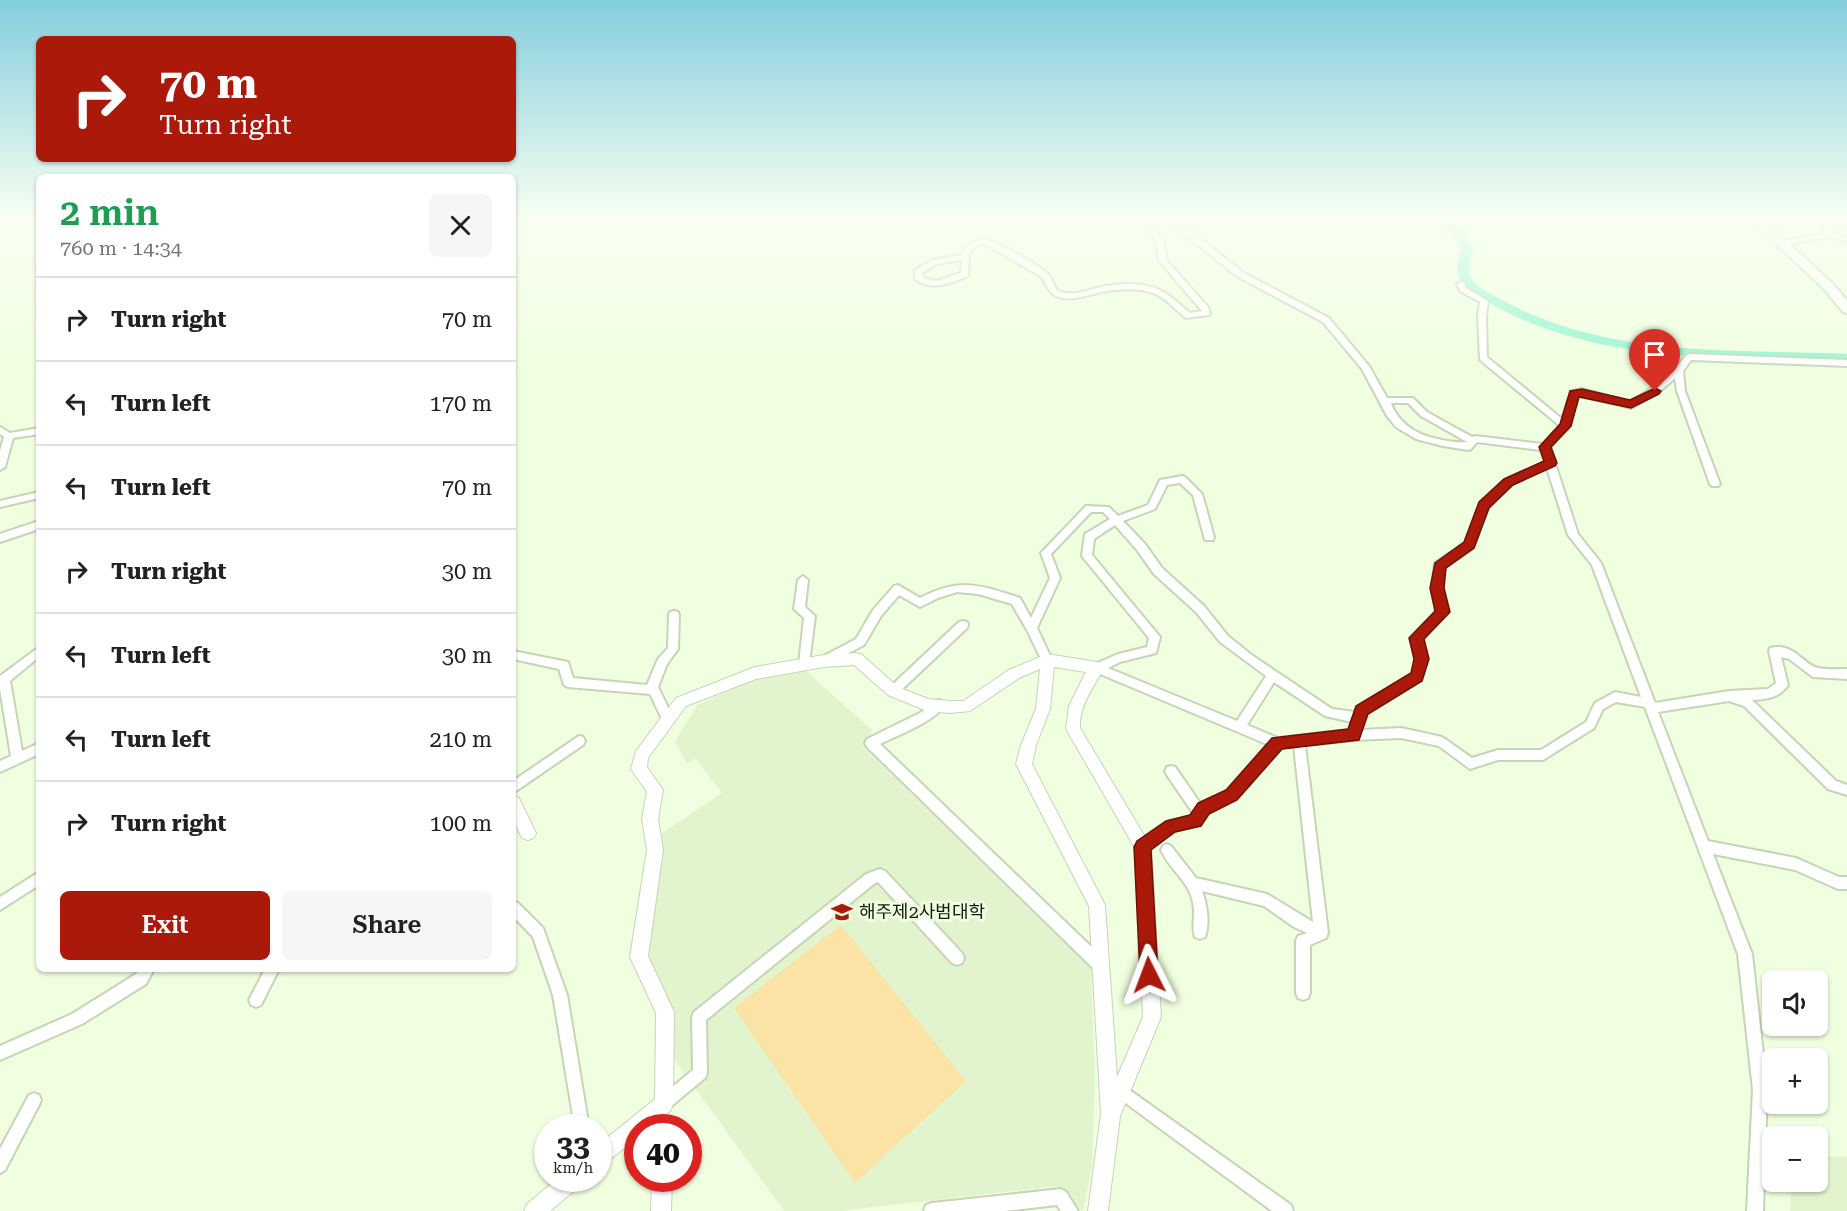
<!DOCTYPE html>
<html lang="en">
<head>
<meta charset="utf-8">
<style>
	body { margin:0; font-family:"Roboto Serif","Noto Sans KR",serif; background:#f6f6f6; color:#202124; height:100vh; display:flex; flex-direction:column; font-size:22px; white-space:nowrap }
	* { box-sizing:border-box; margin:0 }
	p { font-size:20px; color:#757577 }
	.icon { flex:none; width:33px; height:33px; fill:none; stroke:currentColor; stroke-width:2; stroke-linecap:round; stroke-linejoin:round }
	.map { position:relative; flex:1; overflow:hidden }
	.drawer { position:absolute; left:36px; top:174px; width:480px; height:798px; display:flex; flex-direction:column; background:#fff; border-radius:9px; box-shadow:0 2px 4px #0004 }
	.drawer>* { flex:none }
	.top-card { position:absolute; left:36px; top:36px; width:480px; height:126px; border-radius:9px; box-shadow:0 2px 4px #0004; background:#aa190a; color:#fff; overflow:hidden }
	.buttons { position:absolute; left:1762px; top:970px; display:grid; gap:12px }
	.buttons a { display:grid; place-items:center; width:66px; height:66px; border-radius:9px; background:#fff; box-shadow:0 2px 4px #0004; font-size:30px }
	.speed { position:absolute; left:534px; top:1114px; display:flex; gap:12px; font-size:30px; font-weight:700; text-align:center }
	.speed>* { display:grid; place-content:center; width:78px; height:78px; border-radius:50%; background:#fff; box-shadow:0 2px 4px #0004; line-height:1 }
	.speed small { font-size:15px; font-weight:400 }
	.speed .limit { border:9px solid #d22; background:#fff; color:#111 }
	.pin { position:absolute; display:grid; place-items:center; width:51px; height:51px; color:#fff; margin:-62px -26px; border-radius:50% 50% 50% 0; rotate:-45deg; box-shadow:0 0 6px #0007 }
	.pin .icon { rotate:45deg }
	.me { position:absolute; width:66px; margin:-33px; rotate:357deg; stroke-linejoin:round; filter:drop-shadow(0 0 4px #0008) }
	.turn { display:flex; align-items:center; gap:21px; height:126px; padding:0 24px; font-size:27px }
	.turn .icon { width:78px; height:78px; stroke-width:2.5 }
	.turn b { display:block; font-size:42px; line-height:51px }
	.round { display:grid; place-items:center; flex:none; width:63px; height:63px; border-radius:9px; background:#f6f6f6 }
	.headline { display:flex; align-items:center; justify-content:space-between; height:102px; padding:0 24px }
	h1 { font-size:36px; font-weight:600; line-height:45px; color:#1e9e55 }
	.action { display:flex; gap:12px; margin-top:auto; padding:12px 24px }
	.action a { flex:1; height:69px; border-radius:9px; background:#aa190a; color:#fff; font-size:24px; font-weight:600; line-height:69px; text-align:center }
	.action a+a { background:#f6f6f6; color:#202124 }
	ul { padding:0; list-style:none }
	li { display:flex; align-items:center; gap:18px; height:84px; padding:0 24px; border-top:2px solid #e0e0e0 }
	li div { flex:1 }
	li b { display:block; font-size:22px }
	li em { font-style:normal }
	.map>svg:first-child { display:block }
	.built { fill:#e1f4ce }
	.green { fill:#fae3a5 }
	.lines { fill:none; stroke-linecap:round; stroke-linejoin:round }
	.river { fill:#8ef5cf; fill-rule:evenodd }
	.minor-casing { stroke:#c5d5b6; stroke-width:4 }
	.tertiary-casing { stroke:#c5d5b6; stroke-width:2 }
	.primary-casing { stroke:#c5d5b6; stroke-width:4 }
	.minor { fill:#fff; fill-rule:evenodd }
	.tertiary { fill:#fff; fill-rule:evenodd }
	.primary { fill:#fff; fill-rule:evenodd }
	.route { fill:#aa190a; stroke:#6e1006; stroke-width:1.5 }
	.labels { text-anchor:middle; stroke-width:6; stroke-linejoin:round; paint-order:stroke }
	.near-poi-label { font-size:18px; fill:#13190e; stroke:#efffdf; text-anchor:start }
</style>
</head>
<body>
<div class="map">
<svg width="1847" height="1211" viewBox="0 0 1847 1211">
	<rect width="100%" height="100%" fill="#efffdf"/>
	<path class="built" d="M806 671 872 730 864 748 1091 967 1095 1080 1092 1166 1083 1211 1056 1186 840 1211H784L674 1059 670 1011 645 959 662 833 722 793 695 758 687 764 675 741 697 705 760 677Z
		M1818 1156 1847 1157V1211H1790L1792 1182H1818Z"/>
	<path class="green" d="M841 925 966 1081 855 1183 734 1008Z"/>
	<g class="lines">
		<path class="river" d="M1439 220H1451L1462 230 1474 249C1460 283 1480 288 1506 302 1610 358 1733 349 1847 354V362C1728 357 1603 365 1495 306 1468 291 1448 284 1462 249L1453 234Z"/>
		<defs>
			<path id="minor" d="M1146 220H1153L1152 224 1164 242 1167 261 1208 307 1210 313 1209 315 1186 318C1175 310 1166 297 1153 293 1139 288 1121 289 1107 291 1091 293 1068 305 1053 294 1046 290 1047 281 1040 276L983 243 976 246 969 253 968 276C951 283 932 292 915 279V270L932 260 962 255C963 246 975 240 984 239 1000 243 1036 263 1048 274 1054 280 1053 290 1061 292 1073 296 1087 290 1098 288 1117 283 1148 281 1165 293 1175 299 1182 307 1190 313L1202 311 1159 261 1156 242 1144 224ZM962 260 961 273 936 281 923 278 922 273 937 264Z
				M1160 220H1169L1191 231 1244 273 1329 318 1369 366 1387 398H1413L1427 412 1472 437 1475 436 1543 444 1560 426 1480 360 1478 317 1480 302 1460 291 1457 284 1461 282H1464L1466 288 1488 301 1486 317 1487 357 1562 419 1571 392 1582 389 1630 402C1645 393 1659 383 1673 372 1679 366 1682 358 1689 354L1847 360V366L1691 360 1683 371 1685 391 1720 484 1718 486H1712L1710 484 1677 391 1675 378 1658 393 1631 408 1582 395 1578 396 1569 426 1550 448 1578 534 1601 563 1655 703 1729 691 1768 689 1776 683 1769 651 1770 648C1794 642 1802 664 1818 668 1827 670 1838 669 1847 669V679L1813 677 1789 659 1781 657 1788 685C1779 698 1767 699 1752 700L1836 781 1847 785V795L1828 789 1744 706 1729 701 1658 712 1708 841 1796 858 1839 877H1847V889H1838L1795 870 1713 854 1752 954 1767 1090 1763 1211H1747L1753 1090 1738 954 1645 707 1616 702 1603 709 1594 728 1543 760H1498L1470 769 1439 746 1401 738 1354 740 1305 745 1328 933 1326 938 1310 945V993L1308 998 1303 1000 1298 998 1296 993V941L1298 936 1307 933 1294 927 1264 906 1202 891C1207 904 1210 923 1205 937L1200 939 1195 937C1191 926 1196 914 1193 903 1190 882 1169 869 1161 850L1163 846 1167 844 1171 846 1196 878 1267 894 1313 922 1294 746 1281 748 1236 799 1207 812 1199 825 1174 831 1143 853 1139 851 1137 847 1139 843 1167 822 1191 816 1193 813 1167 775 1165 771 1167 767 1171 766 1175 767 1200 803 1228 791 1269 745 1093 671 1091 668 1093 665 1118 654 1147 647 1149 638 1082 556 1085 534 1110 519 1103 512H1091L1051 554 1060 578 1037 628 1052 660 1051 663H1043L1027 630 1012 604 978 594 957 592 938 598 920 607 899 595 881 616 864 645 830 663H822L821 660 822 657 856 639 873 610 894 586 898 585 920 598C960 577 980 585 1020 598L1031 618 1050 578 1041 553 1086 506 1109 507 1118 516 1148 505 1160 480 1182 476 1185 477 1202 494 1214 537 1213 540H1205L1193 495 1180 483 1167 485 1155 509 1123 521 1145 544 1162 568 1204 606 1228 636 1253 656 1332 709 1355 712 1357 708 1412 674 1416 659 1412 638 1437 611 1432 588 1435 563 1465 543 1481 504 1505 480 1545 462 1541 450 1477 442 1471 449 1468 450 1443 446 1416 439 1396 427 1387 416 1362 369 1323 322 1238 277 1185 235ZM1392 403H1408L1421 416 1467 442C1461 443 1455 442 1448 441 1423 437 1402 429 1391 404ZM1547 468 1568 535 1592 565 1641 697 1615 692 1595 703 1586 722 1541 750H1498L1472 758 1442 737 1401 728 1361 730 1366 714 1421 680 1426 659 1423 639 1448 612 1442 588 1444 568 1473 548 1488 508 1511 484ZM1115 525 1137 550 1154 574 1196 612 1220 642 1266 676 1237 721 1108 668 1120 662 1156 653 1160 637 1092 555 1094 539ZM1274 682 1325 716 1352 722 1350 730 1278 738 1247 725Z
				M1823 220H1831V225L1847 222V226L1831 229V233L1847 238V242L1831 237 1781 245 1777 243 1781 241 1824 234Z
				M0 427 10 433 39 428V434L13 438 5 467 0 470V451L4 437 0 434Z
				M39 492V498L0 507V501Z
				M39 521V529L0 542V534Z
				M803 576 808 580 805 607 815 616 809 664 808 667H800L799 664 804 618 794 609 798 580Z
				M674 611 678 612 679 615 678 649 667 664 658 687 674 720 672 723 668 725 664 723 650 694 568 687 564 685 559 669 513 659V651L568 662 573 678 647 685 658 659 668 648 669 615 670 612Z
				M963 621 967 622 968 625 967 628 897 694 893 696 889 694 887 691 889 688 959 622Z
				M39 647V657L10 681 22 751 39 743V754L0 772V761L11 756 0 689V676Z
				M939 700 943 702 945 705C934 722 898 735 880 744L1105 960 1107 965 1105 970 1100 972 1095 970 867 747 865 743 867 739 920 713Z
				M579 736 583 737 585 741 583 745 513 793V781Z
				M880 869 885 871 962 953 964 958 962 963 957 965 952 963 878 882 875 883 706 1020 707 1073 705 1078 669 1108 664 1110 659 1108 657 1103 659 1098 693 1070 692 1017 694 1012 866 874Z
				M39 872V885L0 910V897Z
				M513 901 518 903 543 928 567 995 589 1128H575L553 995 533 937 513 916Z
				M139 969H154L146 984 82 1024 0 1060V1046L72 1014 136 974Z
				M265 969H279L261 1005 256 1007 251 1005 249 1000Z
				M1121 1084 1291 1205 1293 1211H1272L1116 1096 1114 1091 1116 1086Z
				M34 1093 39 1095 41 1100 39 1105 5 1170 0 1173V1149L29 1095Z
				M1061 1189 1066 1192 1078 1211H1061L1057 1205 1004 1211H924L926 1205 932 1203Z"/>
			<path id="tertiary" d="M857 653 862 655 898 687 928 699 950 701H963L1009 670 1047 654 1097 662 1102 664 1104 668C1094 687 1079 705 1080 728L1151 847 1161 1017 1120 1116 1108 1211H1088L1101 1114 1089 906 1016 764 1021 745 1036 709 1040 669 1019 678 970 711 950 713 927 711 888 695 854 665 824 667 756 679 686 706 648 758 647 767 663 790 658 819 663 850 648 956 674 1012 673 1103 671 1110 650 1128H638V1144L633 1142 598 1168V1145L655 1099 656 1013 630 957 647 850 642 819 647 792 631 769 636 751 676 698 755 667 824 655ZM1054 667 1086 672 1069 706 1066 729 1135 848 1143 1017 1117 1077 1105 905 1032 764 1036 745 1050 709Z
				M513 796 519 798 536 833 534 838 528 840 522 838 513 819Z
				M557 1179H583L580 1186 550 1211H524L527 1204Z
				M652 1179H672L671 1211H651Z"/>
			<path id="primary" d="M1751 220H1763L1833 284 1847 301V313L1843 312 1825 290Z"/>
		</defs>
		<use href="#minor" class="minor-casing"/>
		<use href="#tertiary" class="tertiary-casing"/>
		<use href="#primary" class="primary-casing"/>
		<use href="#minor" class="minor"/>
		<use href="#tertiary" class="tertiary"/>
		<use href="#primary" class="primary"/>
	</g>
	<linearGradient id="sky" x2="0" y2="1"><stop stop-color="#84cede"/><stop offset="0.56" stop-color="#f8fff1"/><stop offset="1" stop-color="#f8fff1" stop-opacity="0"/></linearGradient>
	<rect width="1847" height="390" fill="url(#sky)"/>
	<path class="route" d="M1655 388 1661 391 1659 394 1631 408 1579 397 1571 426 1551 447 1557 463 1555 466 1513 485 1489 508 1474 548 1446 568 1444 588 1450 612 1424 639 1429 659 1422 681 1368 714 1359 740 1282 749 1237 800 1209 814 1201 826 1175 832 1151 850 1158 975 1156 981 1149 984 1143 981 1140 975 1134 847 1137 841 1166 821 1190 815 1198 803 1226 790 1272 738 1348 729 1356 706 1411 673 1414 659 1409 638 1435 611 1430 588 1435 563 1464 542 1479 502 1504 479 1544 461 1539 447 1560 424 1570 391 1582 389 1630 400Z"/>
	<defs>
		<symbol id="university-bare" viewBox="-9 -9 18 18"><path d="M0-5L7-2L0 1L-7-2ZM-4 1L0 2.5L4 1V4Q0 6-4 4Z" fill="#aa190a" stroke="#efffdf" stroke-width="2.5" paint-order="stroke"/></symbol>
	</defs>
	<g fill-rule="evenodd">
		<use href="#university-bare" x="827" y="897" width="30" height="30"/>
	</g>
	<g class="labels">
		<g class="near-poi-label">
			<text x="859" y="918">해주제2사범대학</text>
		</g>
	</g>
</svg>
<div class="buttons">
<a><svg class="icon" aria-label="sound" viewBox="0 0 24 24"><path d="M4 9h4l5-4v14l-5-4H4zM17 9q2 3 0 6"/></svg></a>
<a>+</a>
<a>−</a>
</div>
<div class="speed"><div>33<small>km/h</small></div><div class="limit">40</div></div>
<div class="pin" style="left:1655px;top:391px;background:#d93025"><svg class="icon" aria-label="arrive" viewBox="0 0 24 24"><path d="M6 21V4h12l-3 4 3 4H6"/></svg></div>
<svg class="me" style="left:1149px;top:975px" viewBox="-20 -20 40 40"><path d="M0-17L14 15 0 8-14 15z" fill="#aa190a" stroke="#fff" stroke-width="4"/></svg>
<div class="top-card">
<div class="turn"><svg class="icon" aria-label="right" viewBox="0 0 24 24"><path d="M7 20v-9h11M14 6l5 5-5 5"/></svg><div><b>70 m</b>Turn right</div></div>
</div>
<section class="drawer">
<div class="headline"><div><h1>2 min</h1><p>760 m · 14:34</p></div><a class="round"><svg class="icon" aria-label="close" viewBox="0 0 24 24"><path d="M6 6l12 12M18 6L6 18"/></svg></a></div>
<ul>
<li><svg class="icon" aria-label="right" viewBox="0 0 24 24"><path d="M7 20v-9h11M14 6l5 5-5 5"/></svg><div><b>Turn right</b></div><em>70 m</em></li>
<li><svg class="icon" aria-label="left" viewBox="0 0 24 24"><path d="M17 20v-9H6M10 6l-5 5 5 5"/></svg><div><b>Turn left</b></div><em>170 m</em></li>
<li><svg class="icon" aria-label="left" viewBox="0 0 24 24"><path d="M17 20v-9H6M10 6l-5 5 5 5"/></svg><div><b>Turn left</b></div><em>70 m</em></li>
<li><svg class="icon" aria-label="right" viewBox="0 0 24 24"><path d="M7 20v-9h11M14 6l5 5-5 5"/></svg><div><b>Turn right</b></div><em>30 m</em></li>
<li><svg class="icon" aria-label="left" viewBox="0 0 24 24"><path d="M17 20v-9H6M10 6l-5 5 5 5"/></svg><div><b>Turn left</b></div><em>30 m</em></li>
<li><svg class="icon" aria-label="left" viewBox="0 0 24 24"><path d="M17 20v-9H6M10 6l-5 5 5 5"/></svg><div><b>Turn left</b></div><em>210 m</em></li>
<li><svg class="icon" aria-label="right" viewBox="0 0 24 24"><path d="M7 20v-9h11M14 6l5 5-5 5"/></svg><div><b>Turn right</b></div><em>100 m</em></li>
</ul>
<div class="action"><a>Exit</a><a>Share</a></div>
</section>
</div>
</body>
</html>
